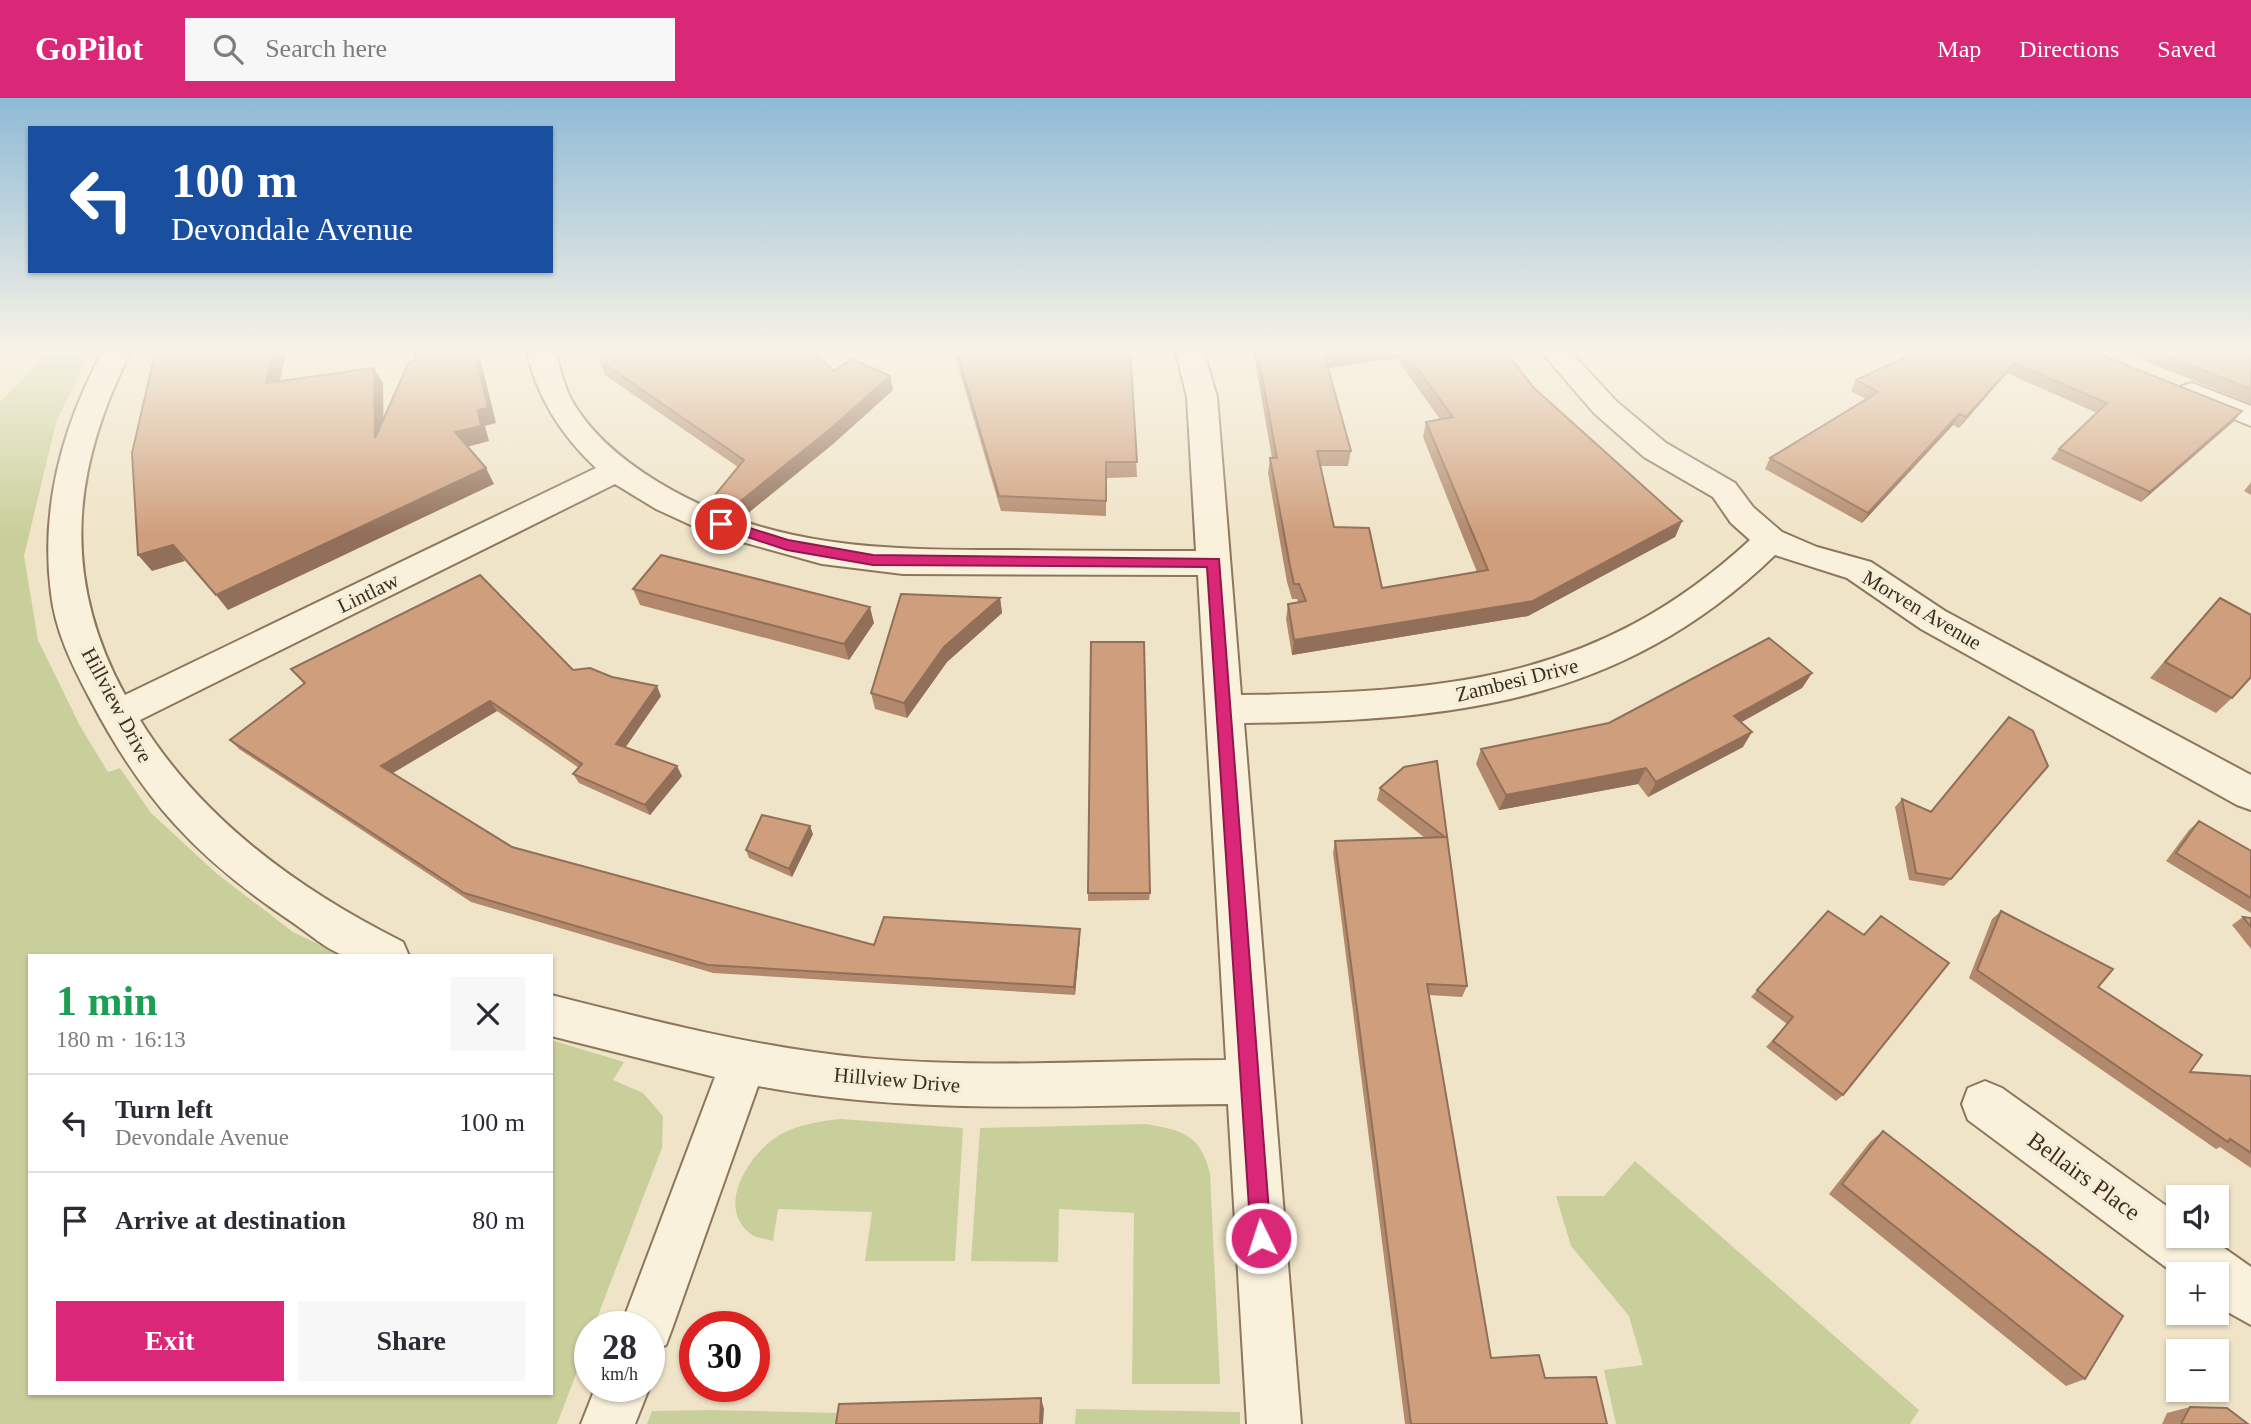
<!DOCTYPE html>
<html lang="en">
<head>
<meta charset="utf-8">
<style>
	body { margin:0; font-family:Georgia,serif; background:#f7f7f7; color:#2b2b33; height:100vh; display:flex; flex-direction:column; font-size:26px; white-space:nowrap }
	* { box-sizing:border-box; margin:0 }
	p { font-size:23px; color:#7c7c81 }
	.icon { flex:none; width:38px; height:38px; fill:none; stroke:currentColor; stroke-width:2; stroke-linecap:round; stroke-linejoin:round }
	.map { position:relative; flex:1; overflow:hidden }
	.sheet { position:absolute; left:28px; top:856px; width:525px; height:441px; display:flex; flex-direction:column; background:#fff; border-radius:0px; box-shadow:0 2px 5px #0004 }
	.sheet>* { flex:none }
	.guide { position:absolute; left:28px; top:28px; width:525px; height:147px; border-radius:0px; box-shadow:0 2px 5px #0004; background:#1a4fa0; color:#fff; overflow:hidden }
	.buttons { position:absolute; left:2166px; top:1087px; display:grid; gap:14px }
	.buttons a { display:grid; place-items:center; width:63px; height:63px; border-radius:0px; background:#fff; box-shadow:0 2px 5px #0004; font-size:35px }
	.speed { position:absolute; left:574px; top:1213px; display:flex; gap:14px; font-size:35px; font-weight:700; text-align:center }
	.speed>* { display:grid; place-content:center; width:91px; height:91px; border-radius:50%; background:#fff; box-shadow:0 2px 5px #0004; line-height:1 }
	.speed small { font-size:18px; font-weight:400 }
	.speed .limit { border:10px solid #d22; background:#fff; color:#111 }
	.pin { position:absolute; display:grid; place-items:center; width:60px; height:60px; color:#fff; margin:-30px; border:4px solid #fff; border-radius:50%; box-shadow:0 2px 7px #0007 }
	.me { position:absolute; width:77px; margin:-38px; rotate:356deg; stroke-linejoin:round; filter:drop-shadow(0 0 5px #0008) }
	.turn { display:flex; align-items:center; gap:24px; height:147px; padding:0 28px; font-size:32px }
	.turn .icon { width:91px; height:91px; stroke-width:2.5 }
	.turn b { display:block; font-size:49px; line-height:60px }
	.round { display:grid; place-items:center; flex:none; width:74px; height:74px; border-radius:0px; background:#f7f7f7 }
	.summary { display:flex; align-items:center; justify-content:space-between; height:119px; padding:0 28px }
	h1 { font-size:42px; font-weight:600; line-height:52px; color:#1e9e55 }
	.primary-button { display:flex; gap:14px; margin-top:auto; padding:14px 28px }
	.primary-button a { flex:1; height:80px; border-radius:0px; background:#db2777; color:#fff; font-size:28px; font-weight:600; line-height:80px; text-align:center }
	.primary-button a+a { background:#f7f7f7; color:#2b2b33 }
	ul { padding:0; list-style:none }
	li { display:flex; align-items:center; gap:21px; height:98px; padding:0 28px; border-top:2px solid #e1e1e2 }
	li div { flex:1 }
	li b { display:block; font-size:26px }
	li em { font-style:normal }
	header { display:flex; align-items:center; gap:42px; box-sizing:border-box; height:98px; padding:0 35px; background:#db2777; color:#fff }
	header strong { font-size:33px }
	nav { display:flex; gap:38px; margin-inline-start:auto; font-size:24px }
	.search { width:490px; height:63px; background:#f7f7f7; display:flex; align-items:center; gap:18px; box-sizing:border-box; padding:0 24px; border-radius:0px; color:#7c7c81; font-size:26px }
	.map>svg:first-child { display:block }
	.green { fill:#c9cf9b }
	.lines { fill:none; stroke-linecap:round; stroke-linejoin:round }
	.minor-casing { stroke:#8d765c; stroke-width:4 }
	.minor { fill:#faf1dc; fill-rule:evenodd }
	.wall { fill:#b2896c; fill-rule:evenodd }
	.shaded-wall { fill:#916f58 }
	.building { fill:#cf9f7d; stroke:#916f58; stroke-width:2 }
	.route { fill:#db2777; stroke:#8e194d; stroke-width:2 }
	.labels { text-anchor:middle; stroke-width:7; stroke-linejoin:round; paint-order:stroke }
	.street-label { font-size:21px; fill:#3d2e20; stroke:#f7eed8 }
	.near-street-label { font-size:24px; fill:#3d2e20; stroke:#f7eed8 }
</style>
</head>
<body>
<header>
<strong>GoPilot</strong>
<div class="search"><svg class="icon" aria-label="search" viewBox="0 0 24 24"><circle cx="10" cy="10" r="6"/><path d="M15 15l6 6"/></svg>Search here</div>
<nav><a>Map</a><a>Directions</a><a>Saved</a></nav>
</header>
<div class="map">
<svg width="2251" height="1326" viewBox="0 0 2251 1326">
	<rect width="100%" height="100%" fill="#f0e4c8"/>
	<path class="green" d="M51 251H91L56 325 24 458 38 542 80 628 108 674 120 670 151 715 216 775 293 834 341 857 30 858V1295H551V942L624 964 613 982 643 995 663 1018 662 1050 594 1228H590V1240L557 1326H0V304Z
		M841 1021 963 1030 955 1163H865L872 1114 778 1111 773 1143C767 1141 757 1140 752 1137 712 1109 753 1050 783 1035 801 1026 821 1023 841 1021Z
		M1145 1026C1182 1032 1200 1036 1210 1075L1220 1286H1132L1134 1115 1059 1111 1058 1164 971 1163 980 1030Z
		M1635 1063 1919 1312 1910 1326H1616L1604 1272 1643 1267 1629 1218 1571 1148 1556 1098H1604Z
		M1076 1311 1240 1314V1326H1075Z
		M709 1312 838 1315 837 1326H647L652 1313Z"/>
	<g class="lines">
		<defs>
			<path id="minor" d="M104 251H132C72 369 60 478 125 597L596 370C560 336 537 299 526 251H554C560 267 563 286 571 301 591 337 624 363 658 384 770 452 885 452 1011 452 1073 453 1134 453 1196 453L1187 299 1175 251H1203L1217 299 1241 597C1442 594 1595 585 1750 442L1731 425 1713 399 1644 359 1594 315 1539 251H1568L1616 303 1666 345 1735 385 1753 409 1782 434 1817 449 1871 464 1945 513 2251 677V712L2237 707 1921 531 1847 480 1775 457C1620 607 1449 623 1244 625L1301 1326H1247L1228 1006C1070 1007 915 1018 758 988L673 1228 666 1247 649 1253V1228H621L715 979 551 938V897C654 923 758 950 864 960 984 971 1105 962 1226 962L1198 477 903 476 822 466 706 434 656 411 615 386 140 622C202 722 299 792 403 844L409 858C390 858 364 862 346 858 328 853 307 834 292 824 196 760 142 701 89 599 72 567 55 532 51 495 40 409 63 326 104 251Z
				M2192 285 2251 308V328L2182 300 2177 294 2182 288Z
				M1985 983 2002 990 2179 1117V1138H2207L2251 1169V1227L2217 1208V1176H2179V1179L1968 1022 1962 1006 1968 990Z
				M649 1286 650 1288 635 1326H581L596 1288Z"/>
		</defs>
		<use href="#minor" class="minor-casing"/>
		<use href="#minor" class="minor"/>
	</g>
	<path class="wall" d="M955 251H1130L1137 379 1106 380V418L1001 413 956 261Z
		M1250 251H1504L1534 290 1682 423 1675 439 1528 518 1292 557 1286 521 1288 506 1298 504 1297 501H1292L1287 484 1268 375 1270 360H1272L1254 257ZM1396 260 1440 321 1426 324 1423 339 1477 474 1382 490 1334 429 1320 368H1348L1351 353 1328 270Z
		M1903 251H2086L2242 313 2233 324 2141 404 2051 361 2059 351 2097 315 2007 275 1959 330 1953 327 1862 425 1765 371 1770 360 1866 301 1851 293 1856 282 1911 256Z
		M2116 251H2251V306Z
		M600 263 834 273 890 278 893 292 833 346 742 420 720 411 715 397 738 369 605 277Z
		M2251 384V397L2244 393Z
		M633 491 874 525 849 562 640 507Z
		M1000 500 1002 515 947 564 907 620 875 611 871 595Z
		M2220 500 2232 600 2216 615 2150 580 2205 516Z
		M291 571 573 572 661 598 625 649 682 678 650 717 579 685 573 676 579 670 497 613 392 675 512 749 874 847 1080 831V840L1075 897 713 875 471 804 239 651 230 642 304 586Z
		M1812 575 1802 590 1741 624 1743 649 1648 699 1638 686 1499 712 1476 666 1481 651 1609 625Z
		M1437 663 1467 888 1462 899 1429 897 1491 1260 1545 1280 1607 1326H1405L1333 755 1335 743 1425 740 1377 702 1380 690Z
		M1902 701 1931 713 1951 781 1944 788 1909 782 1895 709Z
		M2199 723 2251 753V815L2166 763 2189 732Z
		M813 736 792 779 749 760 746 752Z
		M1088 795H1150L1149 802 1088 803Z
		M1828 813 1843 997 1836 1003 1766 949 1787 926 1751 899Z
		M2001 813 2098 889 2190 974 2251 978V1070L2220 1049 2216 1051 1969 880 1992 821Z
		M2243 819 2251 820V851L2232 827Z
		M1883 1033 2085 1281 2066 1288 1829 1096 1870 1044Z
		M2190 1309 2248 1326H2162L2167 1315Z"/>
	<path class="shaded-wall" d="M274 251H287L276 300 266 285Z
		M474 251H478L496 325 485 328 489 343 463 350 455 334 478 312Z
		M1358 251H1398L1396 260 1321 271 1324 256Z
		M2014 265 2007 275 1959 330 1966 319Z
		M374 270 383 285 384 355 375 340Z
		M890 278 893 292 833 346 742 420 737 406Z
		M2242 313 2233 324 2141 404 2150 394Z
		M1959 316 1953 327 1862 425 1868 415Z
		M486 370 494 386 228 512 216 497Z
		M1682 423 1675 439 1528 518 1292 557 1294 542Z
		M173 447 185 463 152 473 138 457Z
		M1000 500 1002 515 947 564 907 620 904 605 944 549Z
		M870 509 874 525 849 562 844 546Z
		M1812 575 1802 590 1724 634 1734 618Z
		M657 588 661 598 621 656 616 646Z
		M490 603 497 613 388 678 381 668Z
		M1752 634 1743 649 1648 699 1656 684Z
		M677 668 682 678 650 717 645 707Z
		M1646 670 1638 686 1499 712 1506 697Z
		M810 728 813 736 792 779 789 771Z
		M1080 831V840L1075 897 1074 889Z
		M1041 1300 1044 1311 1043 1326H1040Z"/>
	<path class="building" d="M156 251H274L266 285 374 270 375 340 409 264 415 263V251H474L488 310 478 312 481 328 455 334 486 370 216 497 173 447 138 457 132 355Z
		M602 251H811L834 273 852 261 890 278 829 332 737 406 715 397 744 362 600 263Z
		M956 251H1130L1137 364H1106V403L999 398Z
		M1257 251H1358L1324 256 1351 353H1317L1334 429 1369 430 1382 490 1488 472 1426 324 1453 319 1403 251H1504L1534 290 1682 423 1533 503 1294 542 1288 506 1306 503 1299 486H1294L1290 468 1270 360H1277Z
		M1922 251H2086L2242 313 2150 394 2059 351 2107 305 2014 265 1966 319 1959 316 1868 415 1770 360 1878 294 1856 282Z
		M2149 251H2251V291Z
		M661 457 870 509 844 546 633 491Z
		M480 477 573 572 590 570 612 579 657 588 616 646 677 668 645 707 573 676 582 666 490 603 381 668 512 749 874 847 884 819 1080 831 1074 889 708 867 464 795 230 642 305 585 291 571Z
		M901 496 1000 500 944 549 904 605 871 595Z
		M2220 500 2251 517V579L2232 600 2165 564Z
		M1769 540 1812 575 1734 618 1752 634 1656 684 1646 670 1506 697 1481 651 1609 625Z
		M1091 544H1144L1150 795H1088Z
		M2009 619 2033 633 2048 668 1951 781 1916 775 1902 701 1931 714Z
		M1437 663 1467 888 1427 886 1491 1260 1539 1257 1545 1280 1596 1279 1607 1326H1411L1335 743 1445 739 1380 690 1404 669Z
		M762 717 810 728 789 771 746 752Z
		M2199 723 2251 753V800L2176 755Z
		M1828 813 1864 837 1881 818 1949 865 1843 997 1773 943 1793 919 1757 892Z
		M2001 813 2113 871 2098 889 2202 957 2190 974 2251 978V1055L2230 1041 2228 1044 1977 872Z
		M2243 819 2251 820V829Z
		M1883 1033 2123 1218 2085 1281 1842 1086Z
		M1041 1300 1040 1326H836L839 1306Z
		M2190 1309 2227 1310 2248 1326H2181Z"/>
	<linearGradient id="sky" x2="0" y2="1"><stop stop-color="#8fbad6"/><stop offset="0.58" stop-color="#f8f3e6"/><stop offset="1" stop-color="#f8f3e6" stop-opacity="0"/></linearGradient>
	<rect width="2251" height="436" fill="url(#sky)"/>
	<path class="route" d="M721 421 788 442 873 457 1219 461 1271 1140 1268 1147 1261 1150 1254 1147 1251 1140 1207 469 873 467 787 452 717 429V423Z"/>
	<g class="labels">
		<g class="street-label">
			<text transform="translate(368 495) rotate(-26)" y="7">Lintlaw</text>
			<text transform="translate(1922 512) rotate(31)" y="7">Morven Avenue</text>
			<text transform="translate(1517 582) rotate(-14)" y="7">Zambesi Drive</text>
			<text transform="translate(117 607) rotate(62)" y="7">Hillview Drive</text>
			<text transform="translate(897 982) rotate(5)" y="7">Hillview Drive</text>
		</g>
		<g class="near-street-label">
			<text transform="translate(2084 1078) rotate(36)" y="8">Bellairs Place</text>
		</g>
	</g>
</svg>
<div class="buttons">
<a><svg class="icon" aria-label="sound" viewBox="0 0 24 24"><path d="M4 9h4l5-4v14l-5-4H4zM17 9q2 3 0 6"/></svg></a>
<a>+</a>
<a>−</a>
</div>
<div class="speed"><div>28<small>km/h</small></div><div class="limit">30</div></div>
<div class="pin" style="left:721px;top:426px;background:#d93025"><svg class="icon" aria-label="arrive" viewBox="0 0 24 24"><path d="M6 21V4h12l-3 4 3 4H6"/></svg></div>
<svg class="me" style="left:1261px;top:1140px" viewBox="-20 -20 40 40"><circle r="17" fill="#db2777" stroke="#fff" stroke-width="3"/><path d="M0-11L8 9 0 5-8 9z" fill="#fff"/></svg>
<div class="guide">
<div class="turn"><svg class="icon" aria-label="left" viewBox="0 0 24 24"><path d="M17 20v-9H6M10 6l-5 5 5 5"/></svg><div><b>100 m</b>Devondale Avenue</div></div>
</div>
<section class="sheet">
<div class="summary"><div><h1>1 min</h1><p>180 m · 16:13</p></div><a class="round"><svg class="icon" aria-label="close" viewBox="0 0 24 24"><path d="M6 6l12 12M18 6L6 18"/></svg></a></div>
<ul>
<li><svg class="icon" aria-label="left" viewBox="0 0 24 24"><path d="M17 20v-9H6M10 6l-5 5 5 5"/></svg><div><b>Turn left</b><p>Devondale Avenue</p></div><em>100 m</em></li>
<li><svg class="icon" aria-label="arrive" viewBox="0 0 24 24"><path d="M6 21V4h12l-3 4 3 4H6"/></svg><div><b>Arrive at destination</b></div><em>80 m</em></li>
</ul>
<div class="primary-button"><a>Exit</a><a>Share</a></div>
</section>
</div>
</body>
</html>
